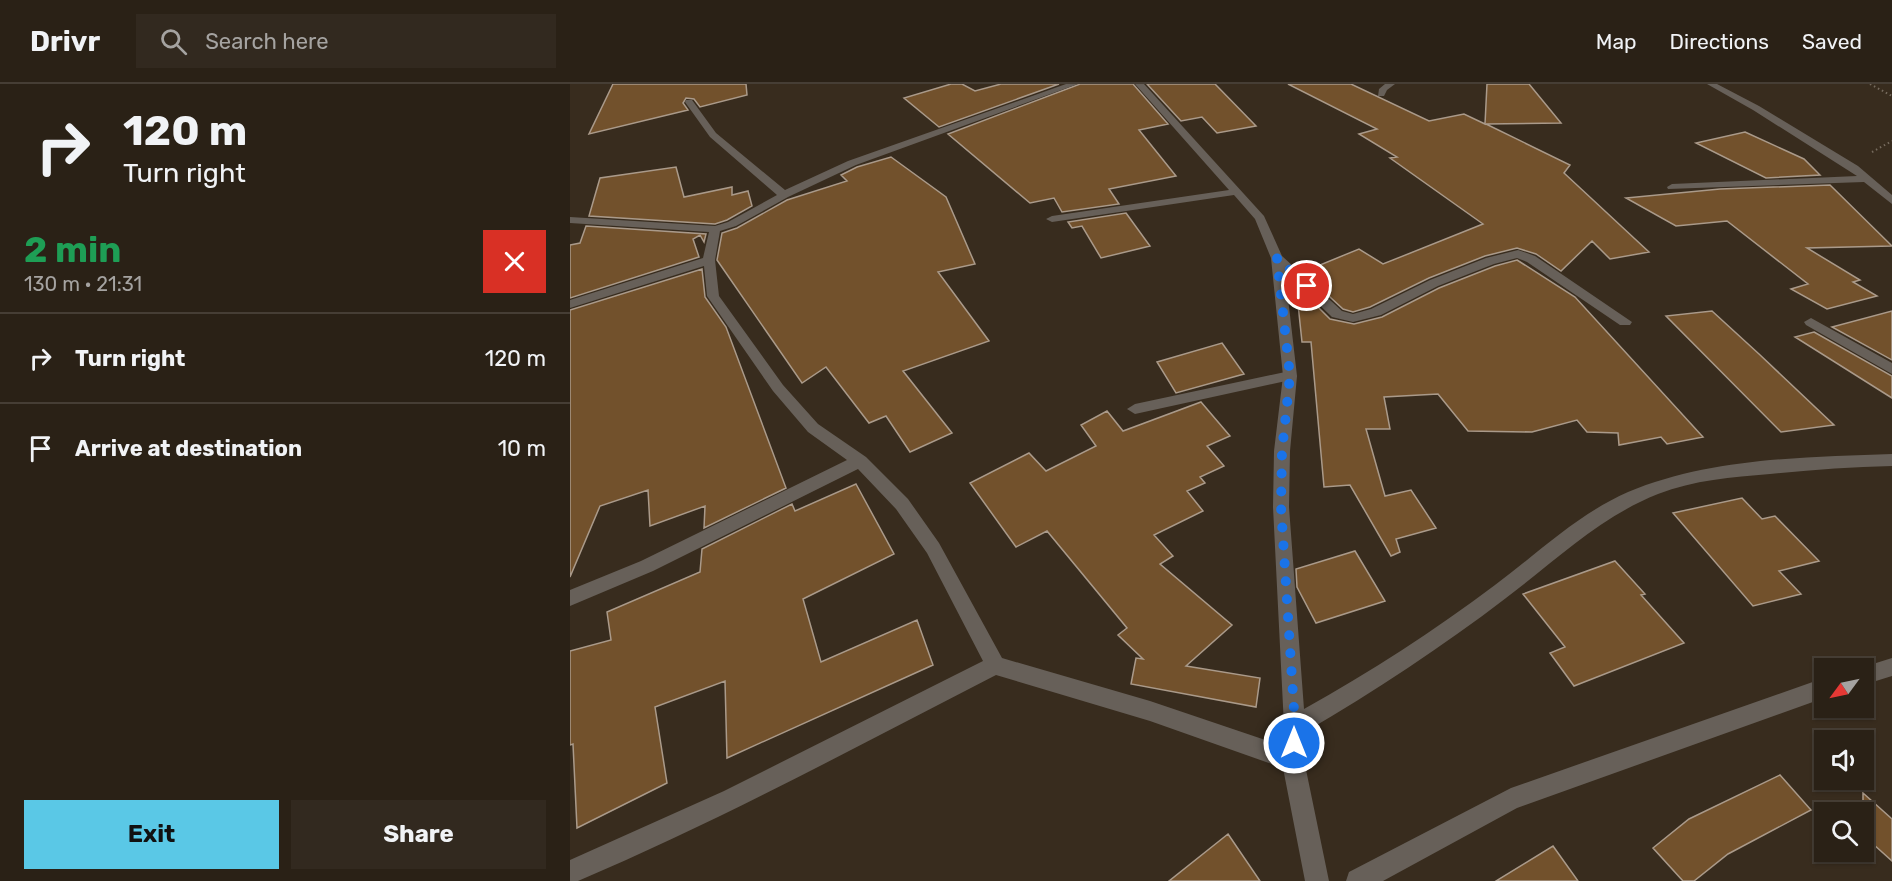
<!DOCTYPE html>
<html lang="en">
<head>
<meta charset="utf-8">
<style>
	body { margin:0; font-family:Rubik,sans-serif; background:#32291f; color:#f1f3f6; height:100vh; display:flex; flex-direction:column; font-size:22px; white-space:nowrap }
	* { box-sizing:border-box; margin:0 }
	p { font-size:20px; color:#a5a3a1 }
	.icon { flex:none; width:33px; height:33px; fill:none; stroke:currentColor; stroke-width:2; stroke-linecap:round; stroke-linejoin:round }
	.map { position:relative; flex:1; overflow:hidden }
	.drawer { display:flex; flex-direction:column; background:#2a2116; width:570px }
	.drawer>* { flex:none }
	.hud { background:#2a2116; color:#f1f3f6; overflow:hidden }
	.needle { width:39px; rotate:237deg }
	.controls { position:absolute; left:1244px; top:574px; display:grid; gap:12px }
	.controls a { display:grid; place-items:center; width:60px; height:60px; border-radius:0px; background:#2a2116; box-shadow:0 2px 4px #0004,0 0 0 2px #463e35; font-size:30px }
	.pin { position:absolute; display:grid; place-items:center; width:51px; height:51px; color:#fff; margin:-26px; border:3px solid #fff; border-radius:50%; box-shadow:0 2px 6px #0007 }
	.me { position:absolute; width:66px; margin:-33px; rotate:0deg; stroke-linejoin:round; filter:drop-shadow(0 0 4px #0008) }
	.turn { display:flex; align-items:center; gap:21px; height:126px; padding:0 24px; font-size:27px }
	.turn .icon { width:78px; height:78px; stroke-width:2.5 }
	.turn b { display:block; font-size:42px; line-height:51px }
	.round { display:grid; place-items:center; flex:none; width:63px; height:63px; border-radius:0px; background:#32291f }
	.overview { display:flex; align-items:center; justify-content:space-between; height:102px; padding:0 24px }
	h1 { font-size:36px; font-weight:700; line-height:45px; color:#1e9e55 }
	.button { display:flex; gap:12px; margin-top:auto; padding:12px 24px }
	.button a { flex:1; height:69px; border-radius:0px; background:#5ac8e6; color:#111; font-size:24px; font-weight:700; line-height:69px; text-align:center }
	.button a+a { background:#32291f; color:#f1f3f6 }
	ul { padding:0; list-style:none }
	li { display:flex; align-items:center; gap:18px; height:90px; padding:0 24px; border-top:2px solid #463e35 }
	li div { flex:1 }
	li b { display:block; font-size:22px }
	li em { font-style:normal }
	header { display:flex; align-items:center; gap:36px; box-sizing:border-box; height:84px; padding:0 30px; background:#2a2116; border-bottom:2px solid #463e35 }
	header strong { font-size:28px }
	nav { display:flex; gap:33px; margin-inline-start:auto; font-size:21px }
	.search { width:420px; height:54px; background:#32291f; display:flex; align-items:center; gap:15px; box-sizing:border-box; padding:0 21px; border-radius:0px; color:#a5a3a1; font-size:22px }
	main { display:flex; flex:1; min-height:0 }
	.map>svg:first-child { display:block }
	.building { fill:#72512c; stroke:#aa9a8a; stroke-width:1.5 }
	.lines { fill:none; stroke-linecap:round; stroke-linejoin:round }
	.path { stroke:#766b5e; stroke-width:2; stroke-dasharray:1.5 3; stroke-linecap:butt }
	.service { fill:#676059; fill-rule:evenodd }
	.minor { fill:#676059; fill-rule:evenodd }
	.route { stroke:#1a73e8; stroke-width:10; stroke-dasharray:0 18 }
</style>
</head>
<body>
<header>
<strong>Drivr</strong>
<div class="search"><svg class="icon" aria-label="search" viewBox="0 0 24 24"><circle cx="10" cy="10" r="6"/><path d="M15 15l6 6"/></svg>Search here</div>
<nav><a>Map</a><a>Directions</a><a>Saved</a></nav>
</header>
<main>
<section class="drawer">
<div class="hud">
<div class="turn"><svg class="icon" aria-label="right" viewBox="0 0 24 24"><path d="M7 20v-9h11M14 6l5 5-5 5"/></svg><div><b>120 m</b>Turn right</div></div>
</div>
<div class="overview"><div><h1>2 min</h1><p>130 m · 21:31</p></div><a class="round" style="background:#d93025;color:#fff"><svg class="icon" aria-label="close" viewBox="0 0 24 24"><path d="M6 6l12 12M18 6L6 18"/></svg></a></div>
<ul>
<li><svg class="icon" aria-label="right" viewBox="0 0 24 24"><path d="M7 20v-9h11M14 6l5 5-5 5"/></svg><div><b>Turn right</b></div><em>120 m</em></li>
<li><svg class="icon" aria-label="arrive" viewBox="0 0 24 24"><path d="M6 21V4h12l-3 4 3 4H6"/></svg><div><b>Arrive at destination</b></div><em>10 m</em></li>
</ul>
<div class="button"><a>Exit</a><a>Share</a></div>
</section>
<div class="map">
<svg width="1322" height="797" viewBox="0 0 1322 797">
	<rect width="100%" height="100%" fill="#382c1e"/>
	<path class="building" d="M43 0H176L177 11 130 23 124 15 116 14 113 19 118 26 19 50Z
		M381 0H392L405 7 431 0H489L369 43 334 14Z
		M510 0H563L598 40 569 46 606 92 539 105 549 120 492 128 484 114 460 119 378 50Z
		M577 0H645L686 42 647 49 632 33 611 37Z
		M718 0H781L859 37 894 30 915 40 917 0H959L991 39 916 40 1000 81 994 89 1079 168 1040 175 1022 157 991 187 966 170 947 164 915 172 859 194 800 223 783 228 773 225 733 188 789 165 813 180 913 140 820 74 827 73 789 50 807 45Z
		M1175 48 1234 75 1250 91 1196 94 1126 59Z
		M321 73 376 113 405 180 368 188 419 257 333 287 382 349 340 368 316 332 299 339 256 283 232 299 147 176 152 149 167 144 217 116 277 97 271 91 287 83Z
		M106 83 114 113 162 103V111L178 107 182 122 157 136 145 140 19 132 30 94Z
		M1260 101 1322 162 1237 164 1290 196 1283 198 1307 212 1257 225 1221 205 1238 200 1157 137 1106 142 1056 114 1150 105Z
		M556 129 580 162 531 174 512 142 502 144 498 138Z
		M16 142 136 150 134 158 130 151 123 155 129 173 0 214V161L10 159Z
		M947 176 1005 213 1133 353 1097 360 1091 353 1049 361 1048 349 1017 348 1007 336 962 348 898 347 868 310 814 313 820 345H796L815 412 841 406 866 444 826 455 830 468 821 472 780 401 754 403 741 258H732L726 201 760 235 784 240 812 233 869 204 925 182Z
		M132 185 135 213 156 243 216 404 134 444 135 422 80 442 78 406 30 422 0 493V226Z
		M1142 227 1189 270 1264 341 1211 348 1096 232Z
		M1322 227V276L1262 243Z
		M1244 248 1322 292V314L1225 253Z
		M652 259 674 290 606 309 587 278Z
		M631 318 660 352 637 362 654 382 630 393 635 399 617 407 633 427 584 451 603 472 590 480 662 541 616 582 690 594 686 623 561 600 566 574 573 575 548 551 557 544 477 447 446 463 400 399 459 369 476 387 526 362 511 341 537 327 553 347Z
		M286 400 324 470 233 515 251 578 347 536 363 581 157 674 155 597 85 623 97 699 7 744 3 660 0 661V567L41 556 37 528 130 488 132 465 222 420 225 427Z
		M1172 414 1192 435 1205 432 1249 477 1209 487 1231 510 1183 522 1103 429Z
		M785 467 815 517 746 539 727 503 726 485Z
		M1045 477 1075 510 1071 511 1114 559 1004 602 980 569 995 563 953 510Z
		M1210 691 1241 726 1158 770 1124 797H1113L1083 764 1119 735Z
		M1293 709 1322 735V777L1293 751Z
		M658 750 690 797H599Z
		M983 762 1008 797H926Z"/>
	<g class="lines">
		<path class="path" d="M1300 0 1322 12
			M1302 68 1322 57"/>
		<path class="service" d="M720 287 727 292 725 295 565 330 557 325 565 320Z"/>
		<path class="minor" d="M496 0H508L286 81 218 113 166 142 150 147 145 176 149 212 213 301 248 340 296 373 338 415 369 459 432 574 580 617 713 662 714 642 703 423 704 367 713 292 701 174 685 135 664 111 482 138 476 135 482 132 659 106 565 0H574L694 132 712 172 772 227 783 230 801 225 860 196 916 174 948 166 965 172 1062 238 1060 241H1050L957 178 947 174 924 180 868 202 811 231 783 238 762 233 715 188 727 292 720 367 719 423 734 625C800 588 864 547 925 501 968 469 1008 430 1058 408 1139 374 1235 373 1322 370V382C1281 383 1240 386 1200 390 1162 393 1124 396 1088 410 1030 433 985 477 936 514 872 563 805 607 735 648L734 676 759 797H735L713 684 580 637 426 591C288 662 151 736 8 797H0V776L154 707 413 577 357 469 326 425 288 385 83 487 0 522V506L71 477 277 376 238 348 203 307 137 212 134 182 0 224V216L133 174 139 148 0 139V133L145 142 158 138 207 111 140 53 115 18 116 16H122L146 49 215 106 278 77Z
			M815 0H825L817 6 814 12H808L809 5Z
			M1137 0H1147L1189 22 1288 82 1322 111V120L1294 98 1098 105 1097 103 1102 100 1287 92 1183 26Z
			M1241 234 1322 279V290L1236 241 1234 238Z
			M1322 574V592L1293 601V585H1287Z
			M1254 594V614L947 724 813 797H776L779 788 941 704Z"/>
	</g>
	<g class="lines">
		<path class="route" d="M724 659 725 642 711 423 712 367 720 292 707 174 737 202"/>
	</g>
</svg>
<div class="controls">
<a><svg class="needle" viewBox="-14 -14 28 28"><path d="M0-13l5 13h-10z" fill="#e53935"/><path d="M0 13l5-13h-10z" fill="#a5a3a1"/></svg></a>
<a><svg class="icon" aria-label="sound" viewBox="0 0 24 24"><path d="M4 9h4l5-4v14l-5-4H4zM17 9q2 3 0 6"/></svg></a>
<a><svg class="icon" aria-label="search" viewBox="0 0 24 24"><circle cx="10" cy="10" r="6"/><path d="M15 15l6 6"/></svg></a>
</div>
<div class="pin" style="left:737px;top:202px;background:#d93025"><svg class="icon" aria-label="arrive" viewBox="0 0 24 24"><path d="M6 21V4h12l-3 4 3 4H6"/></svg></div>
<svg class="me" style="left:724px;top:659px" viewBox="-20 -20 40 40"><circle r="17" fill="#1a73e8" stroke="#fff" stroke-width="3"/><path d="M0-11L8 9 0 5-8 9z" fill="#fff"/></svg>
</div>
</main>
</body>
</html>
